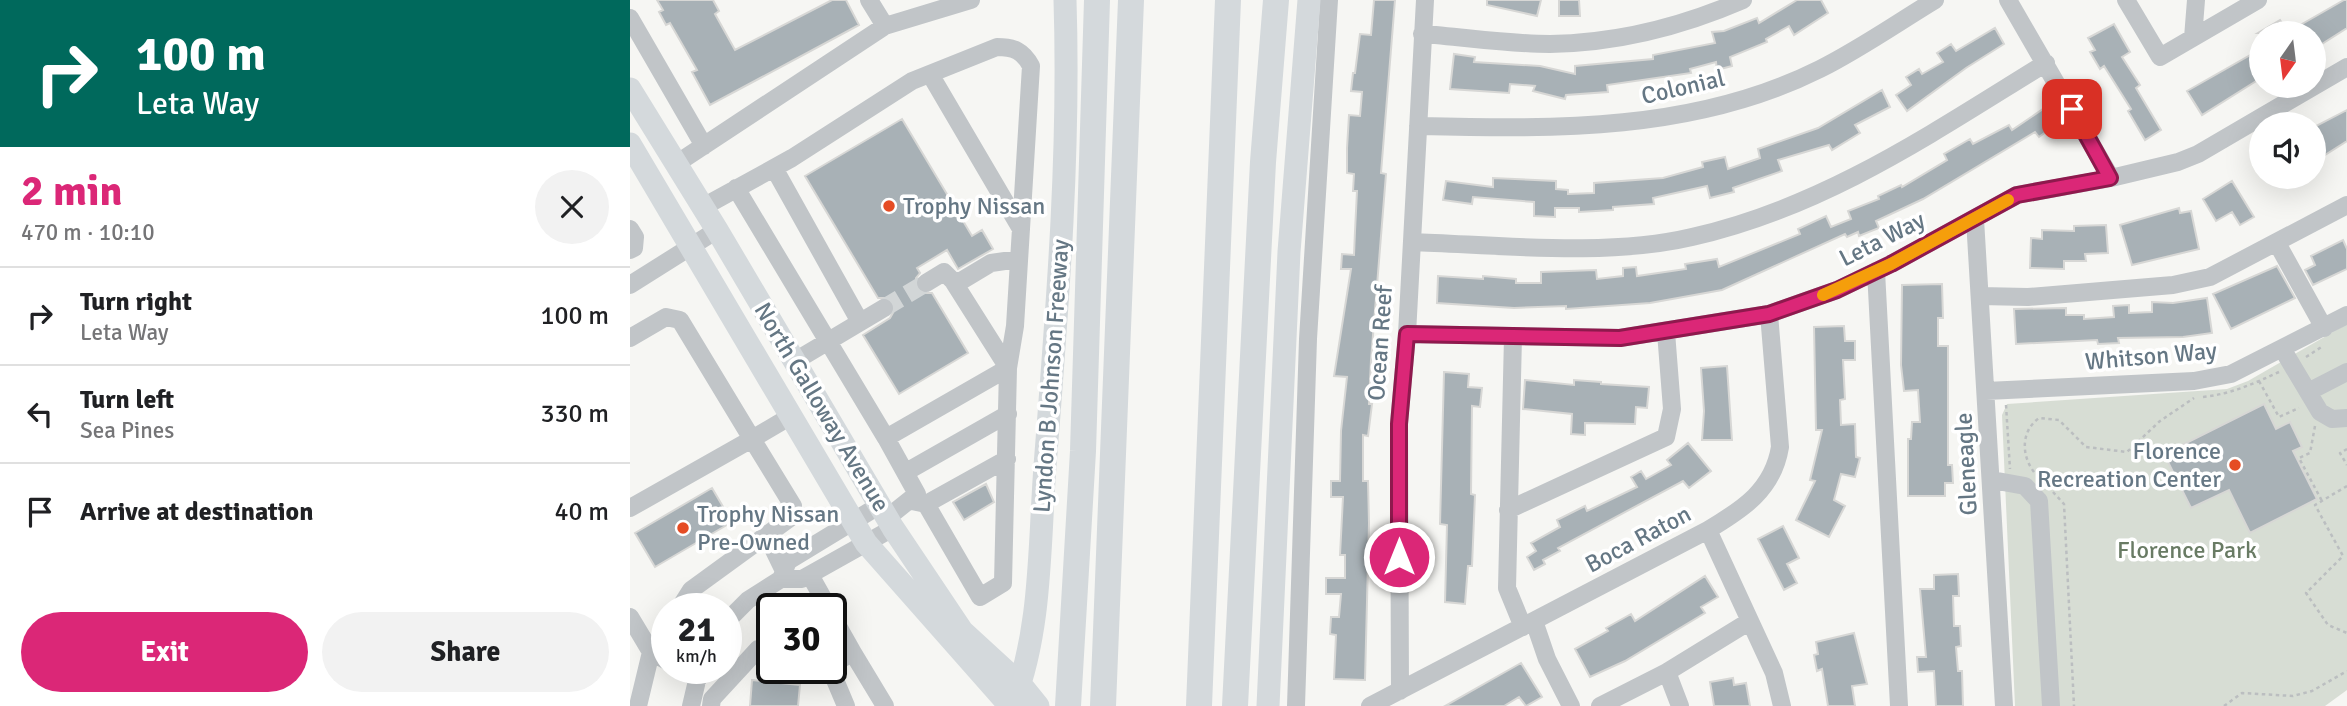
<!DOCTYPE html>
<html lang="en">
<head>
<meta charset="utf-8">
<style>
	body { margin:0; font-family:Signika,sans-serif; background:#f2f2f2; color:#202124; height:100vh; display:flex; flex-direction:column; font-size:26px; white-space:nowrap }
	* { box-sizing:border-box; margin:0 }
	p { font-size:23px; color:#757577 }
	.icon { flex:none; width:38px; height:38px; fill:none; stroke:currentColor; stroke-width:2; stroke-linecap:round; stroke-linejoin:round }
	.map { position:relative; flex:1; overflow:hidden }
	.details { display:flex; flex-direction:column; background:#fff; width:630px }
	.details>* { flex:none }
	.top-card { background:#00695c; color:#fff; overflow:hidden }
	.needle { width:46px; rotate:194deg }
	.controls { position:absolute; left:1619px; top:21px; display:grid; gap:14px }
	.controls a { display:grid; place-items:center; width:77px; height:77px; border-radius:50%; background:#fff; box-shadow:0 7px 28px #0002; font-size:35px }
	.speed { position:absolute; left:21px; top:593px; display:flex; gap:14px; font-size:35px; font-weight:700; text-align:center }
	.speed>* { display:grid; place-content:center; width:91px; height:91px; border-radius:50%; background:#fff; box-shadow:0 7px 28px #0002; line-height:1 }
	.speed small { font-size:18px; font-weight:400 }
	.speed .limit { border:4px solid #111; border-radius:10px; background:#fff; color:#111 }
	.pin { position:absolute; display:grid; place-items:center; width:60px; height:60px; color:#fff; margin:-30px; border-radius:14px; box-shadow:0 4px 10px #0006 }
	.me { position:absolute; width:77px; margin:-38px; rotate:0deg; stroke-linejoin:round; filter:drop-shadow(0 0 5px #0008) }
	.turn { display:flex; align-items:center; gap:24px; height:147px; padding:0 21px; font-size:32px }
	.turn .icon { width:91px; height:91px; stroke-width:2.5 }
	.turn b { display:block; font-size:49px; line-height:60px }
	.round { display:grid; place-items:center; flex:none; width:74px; height:74px; border-radius:37px; background:#f2f2f2 }
	.head { display:flex; align-items:center; justify-content:space-between; height:119px; padding:0 21px }
	h1 { font-size:42px; font-weight:700; line-height:52px; color:#db2777 }
	.cta { display:flex; gap:14px; margin-top:auto; padding:14px 21px }
	.cta a { flex:1; height:80px; border-radius:42px; background:#db2777; color:#fff; font-size:28px; font-weight:700; line-height:80px; text-align:center }
	.cta a+a { background:#f2f2f2; color:#202124 }
	ul { padding:0; list-style:none }
	li { display:flex; align-items:center; gap:21px; height:98px; padding:0 21px; border-top:2px solid #e0e0e0 }
	li div { flex:1 }
	li b { display:block; font-size:26px }
	li em { font-style:normal }
	main { display:flex; flex:1; min-height:0 }
	.map>svg:first-child { display:block }
	.green { fill:#d7ddd4 }
	.building { fill:#a8b1b6; stroke:#d7d7d5; stroke-width:2 }
	.lines { fill:none; stroke-linecap:round; stroke-linejoin:round }
	.minor-tunnel { stroke:#d2d6d7; stroke-width:18; stroke-dasharray:18 9; stroke-linecap:butt }
	.path { stroke:#bbbec0; stroke-width:2.5; stroke-dasharray:3.5 3.5; stroke-linecap:butt }
	.minor { stroke:#c1c5c8; stroke-width:18 }
	.major { stroke:#d4d9dc; stroke-width:23 }
	.highway { stroke:#d4d9dc; stroke-width:26 }
	.route-casing { stroke:#8e194d; stroke-width:18 }
	.route { stroke:#db2777; stroke-width:12 }
	.slow { stroke:#f59e0b; stroke-width:12 }
	.poi-dot { fill:#e54c24; stroke:#fff; stroke-width:2.5 }
	.labels { text-anchor:middle; stroke-width:7; stroke-linejoin:round; paint-order:stroke }
	.street-label { font-size:24px; fill:#657784; stroke:#fff }
	.poi-label { font-size:24px; fill:#657784; stroke:#fff; text-anchor:start }
	.park-label { font-size:24px; fill:#697b64; stroke:#fff }
</style>
</head>
<body>
<main>
<section class="details">
<div class="top-card">
<div class="turn"><svg class="icon" aria-label="right" viewBox="0 0 24 24"><path d="M7 20v-9h11M14 6l5 5-5 5"/></svg><div><b>100 m</b>Leta Way</div></div>
</div>
<div class="head"><div><h1>2 min</h1><p>470 m · 10:10</p></div><a class="round"><svg class="icon" aria-label="close" viewBox="0 0 24 24"><path d="M6 6l12 12M18 6L6 18"/></svg></a></div>
<ul>
<li><svg class="icon" aria-label="right" viewBox="0 0 24 24"><path d="M7 20v-9h11M14 6l5 5-5 5"/></svg><div><b>Turn right</b><p>Leta Way</p></div><em>100 m</em></li>
<li><svg class="icon" aria-label="left" viewBox="0 0 24 24"><path d="M17 20v-9H6M10 6l-5 5 5 5"/></svg><div><b>Turn left</b><p>Sea Pines</p></div><em>330 m</em></li>
<li><svg class="icon" aria-label="arrive" viewBox="0 0 24 24"><path d="M6 21V4h12l-3 4 3 4H6"/></svg><div><b>Arrive at destination</b></div><em>40 m</em></li>
</ul>
<div class="cta"><a>Exit</a><a>Share</a></div>
</section>
<div class="map">
<svg width="1717" height="706" viewBox="0 0 1717 706">
	<rect width="100%" height="100%" fill="#f6f6f3"/>
	<path class="green" d="M1717 324V690L1695 706H1385L1372 415 1377 404 1597 389 1618 381Z"/>
	<path class="building" d="M27 0H83L89 11 85 14 105 50 202 0H216L229 25 80 105 62 72 67 70 40 23 36 25 29 12 33 10Z
		M744 0H765L751 173 756 174 741 360 739 404H742L738 436 733 435V481H738L739 523 735 680 704 679 706 635 700 634 701 617H709L711 594H696V578H715V555H710L713 497H701V481H710L711 431 717 377 704 376 721 269H711L712 254 724 255 725 231 727 191H723L724 174 717 173V148L719 115 730 116 732 92 721 91 723 73H725L730 34 741 35Z
		M857 0H911L907 16 857 5Z
		M929 0H949L950 16H929Z
		M1167 0H1191L1198 13 1164 35 1159 26 1136 39 1137 42 1100 57 1102 66 1087 70 1086 62 1060 69 1061 73 977 85 978 92 936 95 935 99 903 91 905 86 880 84 879 93 820 89 824 54 845 57 844 62 910 66 945 74V66L1023 59V55L1085 43 1082 32 1094 31 1127 18 1129 23Z
		M1714 0H1717V28L1684 49V33H1628L1650 20 1658 32Z
		M1484 24 1500 52 1492 57 1510 85 1506 88 1531 130 1515 140 1498 111 1501 109 1474 66 1470 69 1460 52 1465 50 1458 38Z
		M1365 28 1374 44 1336 68 1277 111 1266 95 1281 85 1276 77 1289 69 1292 74 1313 62 1307 53 1321 44 1326 51Z
		M1631 49V78L1572 115 1557 91Z
		M1252 90 1260 107 1225 125 1230 133 1202 150 1199 145 1148 160 1152 171 1103 188 1104 192 1080 198 1077 186 1023 198 1024 204 983 207V210L949 212V208H925V217L904 216V202L843 197 842 204 813 200 816 181 863 187V178L926 181V189L938 190V194L964 193V183L1033 178 1073 167 1072 162 1095 157 1098 169 1130 158 1128 149 1188 128Z
		M1413 109 1424 126 1409 137 1405 132 1293 199 1246 221 1249 228 1229 236 1228 232 1217 237 1215 234 1092 290 1020 303 936 309V306L884 308 807 303 808 276 853 279V276L886 279V283H911V272L966 270 967 279 993 276V268L1006 267 1007 276 1056 269 1055 264 1087 259 1089 267 1170 234 1168 229 1196 216 1201 227 1221 219 1218 211 1249 199 1248 196 1271 185 1272 187 1317 160 1314 154 1340 139 1343 144 1379 125 1382 130Z
		M1717 110V141L1684 162V127Z
		M272 119 342 236 352 230 363 249 328 269 317 250 287 268 290 273 286 278V288L291 293H302L338 353 269 394 233 335 260 318 265 309 264 303 259 298H248L175 176Z
		M1602 181 1624 217 1610 225 1602 212 1586 221 1573 199Z
		M1549 208 1550 213 1561 211 1569 249 1502 265 1490 225Z
		M1476 225 1478 253 1455 254 1456 261H1434V269L1400 268 1401 238 1412 239V230L1444 231V226Z
		M1713 240 1717 249V269L1683 285 1675 270 1685 265 1681 256Z
		M1647 266 1665 298 1601 329 1583 294Z
		M1312 284 1313 318H1308V346H1318V465H1322L1323 483H1315V496H1278V439H1281L1282 422H1290L1288 390 1274 391 1271 365 1272 285Z
		M1577 298 1582 333 1553 337 1488 338 1489 343 1468 344 1467 340 1386 344 1384 309 1436 308V315H1454V319L1484 317 1483 306 1499 305V313L1522 312V302L1543 303Z
		M1214 326 1215 341H1225V360H1213L1215 399 1210 400 1211 425 1225 424 1226 457 1230 458 1225 477 1211 474 1204 500 1215 506 1199 537 1166 520 1185 481 1180 480 1192 430H1186L1184 327Z
		M1097 366 1102 440H1072L1074 411 1071 368Z
		M814 372 839 374 838 387 852 388 850 407 842 406 841 494 845 495 842 566H838L835 604 815 602 817 525 810 524Z
		M895 380 944 385V380L971 382V384L1019 387 1017 408 1006 407 1005 424 955 423V435L941 434 942 414 893 409Z
		M1634 404 1646 429 1660 422 1672 447 1663 451 1687 499 1620 533 1599 490 1561 508 1534 454Z
		M1058 443 1081 471 1059 488 1053 481 928 548 930 551 913 560 915 564 904 570 897 557 906 551 901 543 930 527 927 520 955 506 957 511 1007 487 1001 477 1011 471 1016 479 1041 465 1037 460Z
		M356 484 364 502 334 520 323 502Z
		M82 488 102 522 25 567 5 533Z
		M1153 526 1169 558 1157 564 1167 583 1154 590 1128 539Z
		M1328 574 1329 596H1323L1324 626H1330L1331 646 1326 647 1328 671H1332L1333 706H1306L1304 671 1288 672 1287 657H1296L1290 589H1304V575Z
		M1075 576 1088 597 1071 607 1075 613 995 661 960 677 945 649 978 631 976 628 1001 614 1005 621Z
		M1224 633 1237 684 1222 686 1225 706H1198L1192 669 1187 671 1184 655 1188 654 1186 642Z
		M891 663 912 697 896 706 889 697 874 706H815Z
		M1103 678 1104 685 1116 683 1120 706H1084L1080 682Z
		M122 680 170 685 168 706H120Z"/>
	<g class="lines">
		<path class="minor-tunnel" d="M254 308 296 283"/>
		<path class="path" d="M1676 357 1693 346
			M1629 381 1649 417 1669 408
			M1573 397C1601 394 1623 384 1649 372
			M1376 405 1380 469
			M1685 426 1680 453 1669 458 1692 501
			M1717 449 1710 453 1717 465
			M1404 472C1391 455 1391 431 1409 418L1429 420 1456 447 1497 452 1530 421 1564 398
			M1717 486 1685 505 1713 556 1676 593 1698 625 1717 633
			M1423 492 1434 504 1444 706
			M1594 706 1612 693 1663 696 1682 691 1717 671"/>
		<path class="minor" d="M239 0 255 26
			M1378 0 1481 178
			M1496 0 1530 57 1628 0
			M0 18 74 146
			M792 34C834 37 878 44 920 44 987 43 1053 26 1113 0
			M1563 38 1566 0
			M300 74 391 229
			M788 126C925 129 1064 132 1190 69 1230 49 1267 23 1305 0
			M46 164 255 26 341 0
			M144 168 230 322
			M106 188 256 438
			M73 207 162 158 282 81 367 47C384 47 393 51 401 66L385 326 378 368 256 438 287 494 257 518
			M1345 219 1374 706
			M0 229 5 237 4 248 0 250
			M782 242C869 245 978 257 1062 237 1195 207 1302 133 1416 63
			M1647 243 1694 328
			M1246 271 1269 706
			M296 283 314 272 323 281H331L361 263 389 259
			M0 285 87 230
			M1350 296 1398 297 1543 285 1580 277 1717 205
			M777 334 990 338 1139 314 1207 290 1261 264 1387 195 1481 178 1548 162 1568 154 1717 67
			M883 337 877 588 893 627
			M0 338 36 317 50 320 122 439 0 508
			M1653 350 1690 412 1702 419 1717 418
			M165 361 254 308
			M1356 391 1564 381 1601 374 1717 315
			M1678 392 1717 372
			M276 472 378 414
			M1362 480 1395 486 1409 501 1421 706
			M282 501 296 504 350 597 373 583 378 368 323 281
			M296 504 377 459
			M878 510 1036 437 1042 409 1036 332
			M1078 530 1144 673 1152 706
			M136 534 154 571
			M180 575 199 609
			M151 579H172L263 528
			M49 609 61 590 160 518 163 506 122 439 161 416
			M201 614 223 653 201 664
			M0 617 21 652 37 661
			M904 621 917 659 941 706
			M96 622 118 600 151 579 158 561 250 505
			M223 653 255 706
			M50 668 68 679
			M182 668 184 673 192 668
			M200 668 216 706
			M1037 672 1120 621
			M770 691 769 423 777 334 795 0
			M8 706 21 652 37 628
			M61 706 70 668
			M81 706 82 699 128 649
			M666 706 678 339 699 0
			M740 706 1078 530C1113 509 1143 490 1150 447L1139 314
			M970 706 1037 672 1050 706"/>
		<path class="major" d="M0 89 87 230 263 528 332 631 391 685 408 706
			M0 144 236 543 380 706
			M382 706C412 631 409 545 415 466 427 311 440 156 435 0
			M638 706 659 252 679 0"/>
		<path class="highway" d="M438 706 453 451 467 0
			M473 706 501 0
			M569 706 598 0
			M605 706 633 162 646 0"/>
	</g>
	<g class="lines">
		<defs>
			<path id="route" d="M769 557V424L777 334 990 338 1139 314 1207 290 1261 264 1387 195 1480 178 1442 109"/>
		</defs>
		<use href="#route" class="route-casing"/>
		<use href="#route" class="route"/>
		<path class="slow" d="M1193 295 1261 264 1378 200"/>
	</g>
	<g class="poi-dot">
		<circle cx="259" cy="206" r="7"/>
		<circle cx="1605" cy="465" r="7"/>
		<circle cx="53" cy="528" r="7"/>
	</g>
	<g class="labels">
		<g class="street-label">
			<text transform="translate(1053 87) rotate(-13)" y="8">Colonial</text>
			<text transform="translate(1252 239) rotate(-27)" y="8">Leta Way</text>
			<text transform="translate(750 343) rotate(-86)" y="8">Ocean Reef</text>
			<text transform="translate(1521 356) rotate(-5)" y="8">Whitson Way</text>
			<text transform="translate(421 376) rotate(-86)" y="8">Lyndon B Johnson Freeway</text>
			<text transform="translate(192 407) rotate(59)" y="8">North Galloway Avenue</text>
			<text transform="translate(1336 464) rotate(-93)" y="8">Gleneagle</text>
			<text transform="translate(1008 539) rotate(-28)" y="8">Boca Raton</text>
		</g>
		<g class="poi-label">
			<text x="273" y="214">Trophy Nissan</text>
			<text x="1591" y="459" text-anchor="end">Florence<tspan x="1591" dy="28">Recreation Center</tspan></text>
			<text x="67" y="522">Trophy Nissan<tspan x="67" dy="28">Pre-Owned</tspan></text>
		</g>
		<g class="park-label">
			<text x="1557" y="558">Florence Park</text>
		</g>
	</g>
</svg>
<div class="controls">
<a><svg class="needle" viewBox="-14 -14 28 28"><path d="M0-13l5 13h-10z" fill="#e53935"/><path d="M0 13l5-13h-10z" fill="#757577"/></svg></a>
<a><svg class="icon" aria-label="sound" viewBox="0 0 24 24"><path d="M4 9h4l5-4v14l-5-4H4zM17 9q2 3 0 6"/></svg></a>
</div>
<div class="speed"><div>21<small>km/h</small></div><div class="limit">30</div></div>
<div class="pin" style="left:1442px;top:109px;background:#d93025"><svg class="icon" aria-label="arrive" viewBox="0 0 24 24"><path d="M6 21V4h12l-3 4 3 4H6"/></svg></div>
<svg class="me" style="left:769px;top:557px" viewBox="-20 -20 40 40"><circle r="17" fill="#db2777" stroke="#fff" stroke-width="3"/><path d="M0-11L8 9 0 5-8 9z" fill="#fff"/></svg>
</div>
</main>
</body>
</html>
